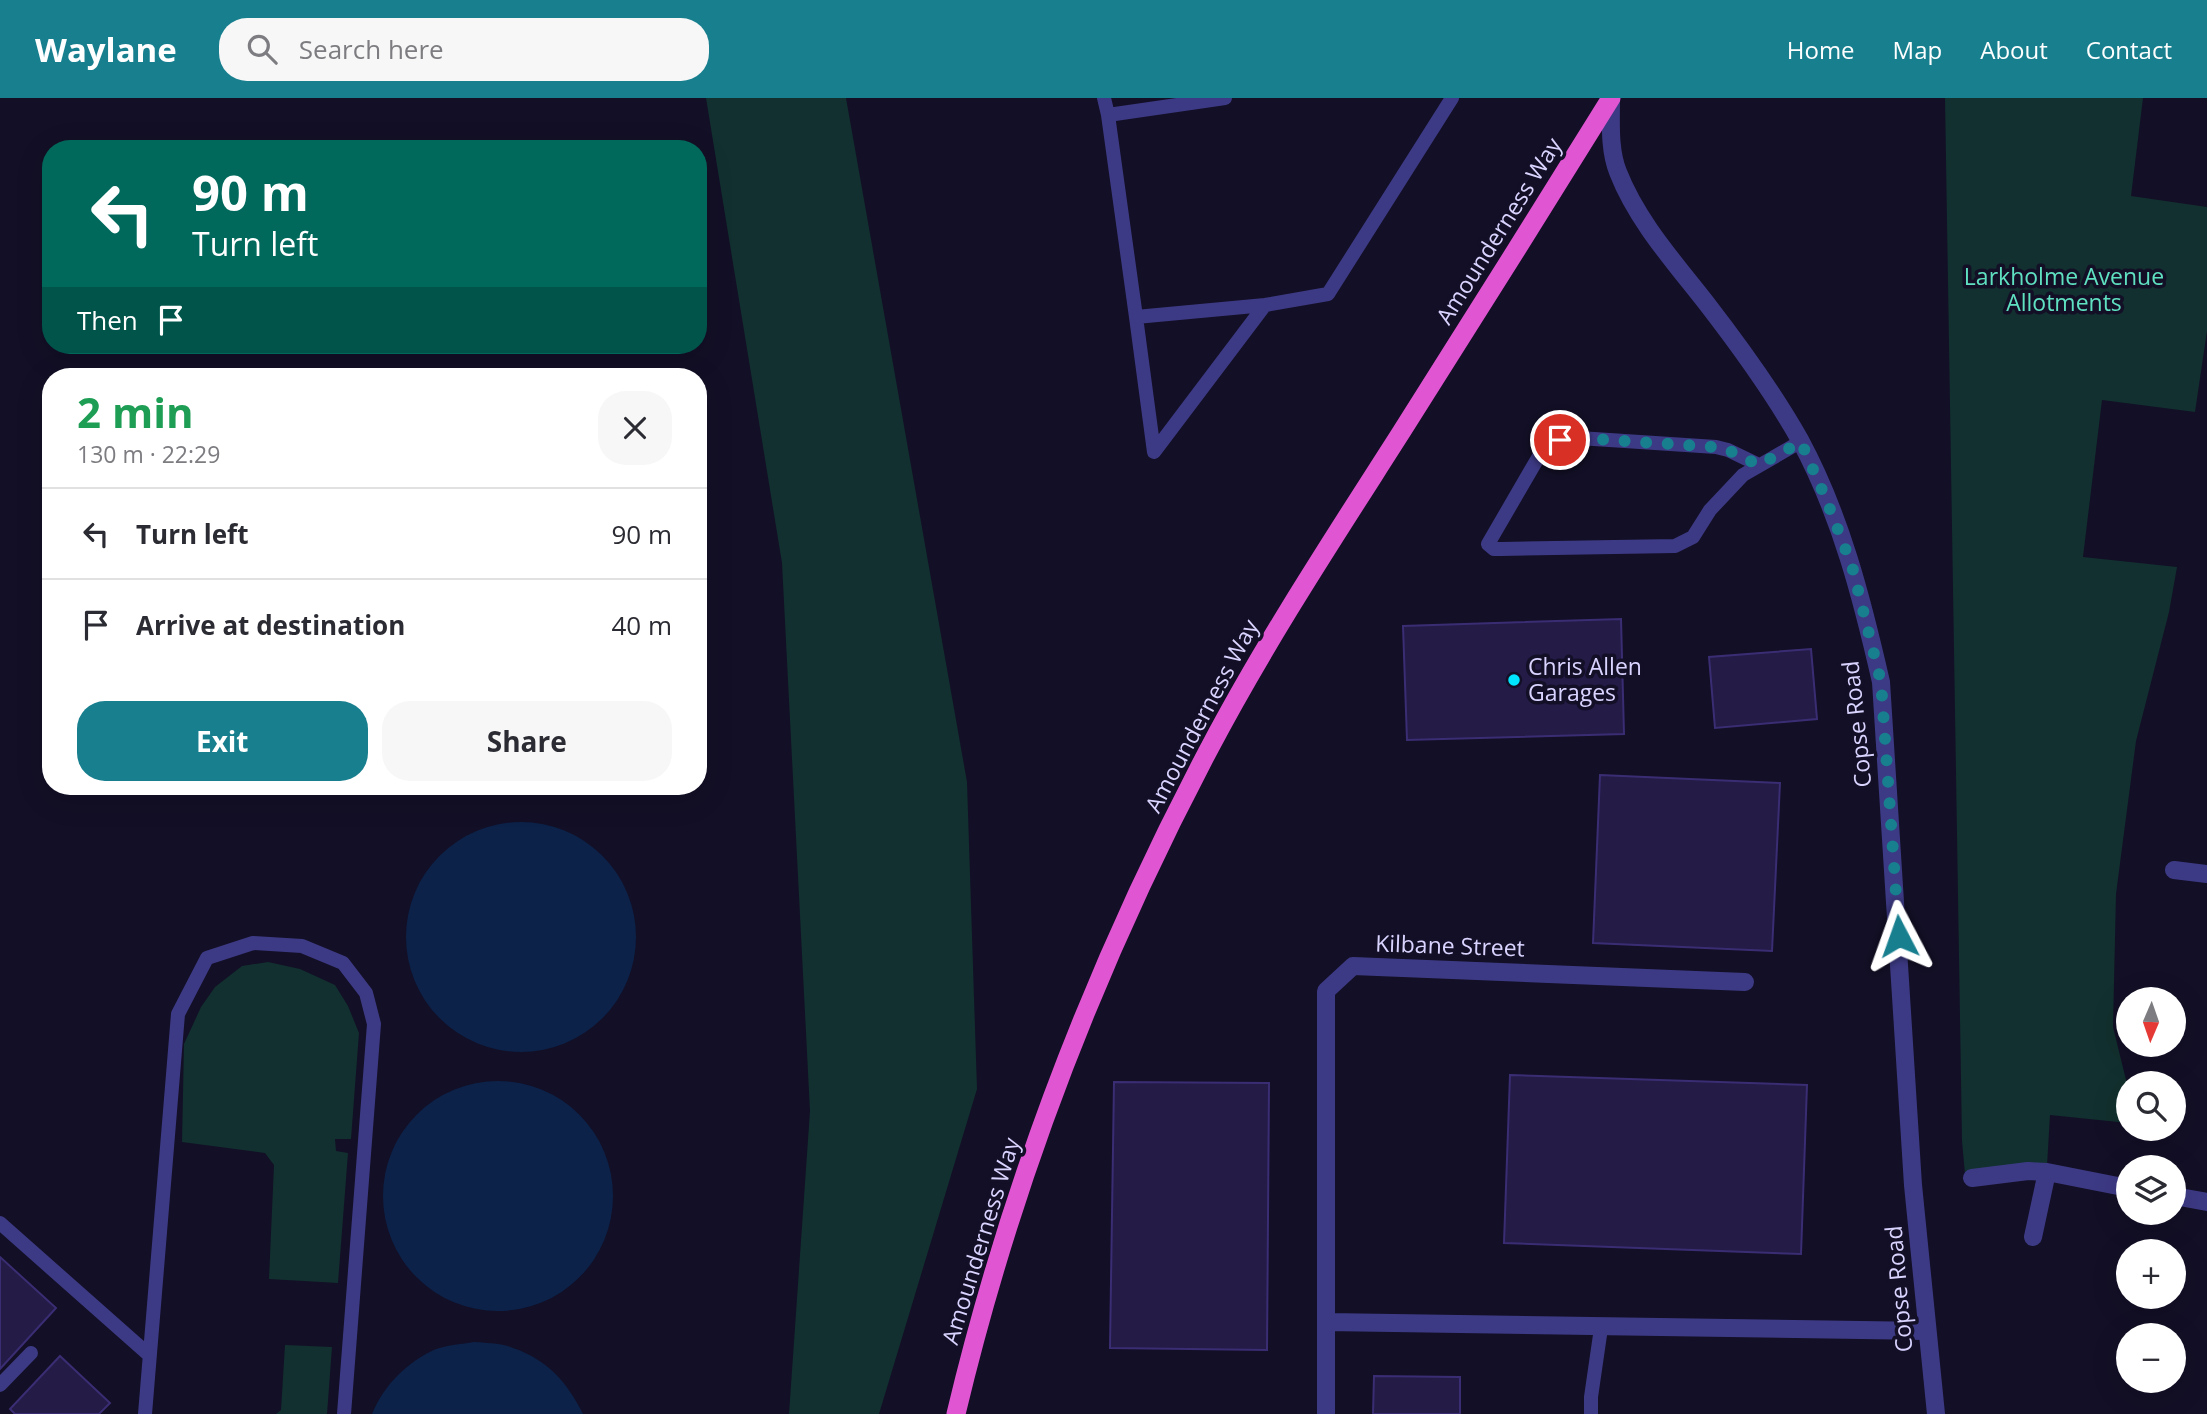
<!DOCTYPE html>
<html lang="en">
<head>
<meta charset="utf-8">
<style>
	body { margin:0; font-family:"Open Sans",sans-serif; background:#f7f7f7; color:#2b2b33; height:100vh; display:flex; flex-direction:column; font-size:26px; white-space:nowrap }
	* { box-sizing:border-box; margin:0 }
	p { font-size:23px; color:#7c7c81 }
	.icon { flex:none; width:38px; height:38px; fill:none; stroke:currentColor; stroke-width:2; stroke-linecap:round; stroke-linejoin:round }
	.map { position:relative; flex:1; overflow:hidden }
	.side { position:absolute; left:42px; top:270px; width:665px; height:427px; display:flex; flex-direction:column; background:#fff; border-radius:28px; box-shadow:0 7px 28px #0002 }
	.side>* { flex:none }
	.top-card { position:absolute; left:42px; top:42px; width:665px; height:214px; border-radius:28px; box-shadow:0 7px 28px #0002; background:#00695c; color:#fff; overflow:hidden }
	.needle { width:46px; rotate:182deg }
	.buttons { position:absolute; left:2116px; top:889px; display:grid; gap:14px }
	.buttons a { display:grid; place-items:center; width:70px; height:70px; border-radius:50%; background:#fff; box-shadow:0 7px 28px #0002; font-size:35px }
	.pin { position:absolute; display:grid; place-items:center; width:60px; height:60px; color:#fff; margin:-30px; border:4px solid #fff; border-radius:50%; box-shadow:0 2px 7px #0007 }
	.me { position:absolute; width:77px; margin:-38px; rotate:356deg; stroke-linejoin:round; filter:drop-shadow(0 0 5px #0008) }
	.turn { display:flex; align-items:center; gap:24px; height:147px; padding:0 35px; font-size:32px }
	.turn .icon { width:91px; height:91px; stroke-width:2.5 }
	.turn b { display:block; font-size:49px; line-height:60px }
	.then { display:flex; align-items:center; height:66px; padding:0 35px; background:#0003; gap:14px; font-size:26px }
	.round { display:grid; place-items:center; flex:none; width:74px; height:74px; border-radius:28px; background:#f7f7f7 }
	.overview { display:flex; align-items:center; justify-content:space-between; height:119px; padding:0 35px }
	h1 { font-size:42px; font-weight:700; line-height:52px; color:#1e9e55 }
	.cta { display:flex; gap:14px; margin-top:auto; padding:14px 35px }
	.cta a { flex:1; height:80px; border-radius:28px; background:#187f8f; color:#fff; font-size:28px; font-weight:700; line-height:80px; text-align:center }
	.cta a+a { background:#f7f7f7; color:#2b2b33 }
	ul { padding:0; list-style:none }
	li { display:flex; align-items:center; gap:21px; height:91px; padding:0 35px; border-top:2px solid #e1e1e2 }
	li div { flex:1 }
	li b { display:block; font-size:26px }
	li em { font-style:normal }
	header { display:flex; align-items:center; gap:42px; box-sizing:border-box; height:98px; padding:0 35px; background:#187f8f; color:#fff }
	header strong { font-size:33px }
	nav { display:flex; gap:38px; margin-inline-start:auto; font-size:24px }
	.search { width:490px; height:63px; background:#f7f7f7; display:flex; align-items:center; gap:18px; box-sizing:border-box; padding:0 24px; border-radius:28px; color:#7c7c81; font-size:26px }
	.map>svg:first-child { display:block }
	.green { fill:#12302f }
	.water { fill:#0c2248 }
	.building { fill:#241b47; stroke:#3b2d73; stroke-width:2 }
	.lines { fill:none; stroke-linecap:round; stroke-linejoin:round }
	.service { stroke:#3d3a85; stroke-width:14 }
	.minor { stroke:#3d3a85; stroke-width:18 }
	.tertiary { stroke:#3d3a85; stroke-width:18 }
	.trunk { stroke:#e055d1; stroke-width:19 }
	.route { stroke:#187f8f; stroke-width:12; stroke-dasharray:0 21.6 }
	.poi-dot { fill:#00e5ff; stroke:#130f26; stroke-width:2.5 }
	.labels { text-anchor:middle; stroke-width:7; stroke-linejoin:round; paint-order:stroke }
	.street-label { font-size:23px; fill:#d9d4ff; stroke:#130f26 }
	.park-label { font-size:23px; fill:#5fe0c0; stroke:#130f26 }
	.poi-label { font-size:23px; fill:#d9d4ff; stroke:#130f26; text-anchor:start }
</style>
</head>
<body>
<header>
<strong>Waylane</strong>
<div class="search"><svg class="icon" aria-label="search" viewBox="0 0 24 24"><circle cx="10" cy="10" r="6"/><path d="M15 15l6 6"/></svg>Search here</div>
<nav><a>Home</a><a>Map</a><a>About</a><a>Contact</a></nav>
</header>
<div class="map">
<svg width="2207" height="1316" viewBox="0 0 2207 1316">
	<rect width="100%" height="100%" fill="#130f26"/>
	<path class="green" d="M706 0H846L967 684 977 991 879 1316H789L810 1013 782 465Z
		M1945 0H2143L2131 98 2207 109V233L2195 314 2102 302 2083 459 2177 469 2169 514 2136 643 2116 796 2113 929 2128 990V1025L2050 1017 2047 1068 1965 1076 1962 1043Z
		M268 864 300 871 335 887 348 908 359 935 351 1041H335L336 1053 348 1055 338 1185 269 1181 274 1067 265 1055 182 1044 184 946 201 909 215 889 242 868Z
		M285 1247 332 1249 327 1316H276L281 1312Z"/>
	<path class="water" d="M406 839a115 115 0 1 1 230 0a115 115 0 1 1-230 0Z
		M383 1098a115 115 0 1 1 230 0a115 115 0 1 1-230 0Z
		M474 1244C486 1245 501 1245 513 1250 548 1262 567 1284 583 1316H372C384 1287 407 1264 436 1251 448 1247 462 1246 474 1244Z"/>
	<path class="building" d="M1621 521 1624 636 1407 642 1403 528Z
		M1811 551 1817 621 1715 630 1709 559Z
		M1600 677 1780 685 1772 853 1593 845Z
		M1510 977 1807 987 1801 1156 1504 1145Z
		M1114 984 1269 985 1267 1252 1110 1250Z
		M0 1159 56 1210 0 1271Z
		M60 1258 110 1305 99 1316H15L10 1311Z
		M1374 1278 1460 1279V1316H1373Z"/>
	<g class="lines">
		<path class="service" d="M1104 0 1108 17 1225 0
			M1108 17 1136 219 1265 207 1328 196 1452 0
			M1136 219 1154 354 1265 207
			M1759 367 1728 352 1716 349 1579 340C1564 341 1552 342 1542 353L1488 446 1494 451H1501L1675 448 1693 439 1710 412 1743 377 1800 344
			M0 1125 148 1256
			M0 1287 31 1255
			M145 1316 178 916 207 860 253 845 302 848 343 865 366 895 374 926 344 1316
			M1591 1316V1299L1601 1230"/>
		<path class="minor" d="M2174 772 2207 776
			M1972 1080 2028 1073 2047 1074 2128 1090
			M2174 1098 2207 1104
			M2033 1139 2047 1074
			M1327 1224 1927 1233
			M1326 1316V893L1353 868 1745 884"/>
		<path class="tertiary" d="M1611 0C1611 24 1609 52 1618 74 1637 123 1675 165 1707 206 1741 250 1773 294 1800 342 1841 418 1862 501 1881 584L1913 1087 1936 1316"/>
		<path class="trunk" d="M956 1316C1011 1085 1098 861 1209 651 1267 541 1335 438 1402 333 1472 223 1542 111 1611 0"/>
	</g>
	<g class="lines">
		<path class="route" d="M1560 342 1579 340 1716 349 1728 352 1759 367 1801 344 1826 401 1852 468 1881 584 1899 838"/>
	</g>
	<circle class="poi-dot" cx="1514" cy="582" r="7"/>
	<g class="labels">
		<g class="street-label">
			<text transform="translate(1499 133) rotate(-58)" y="8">Amounderness Way</text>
			<text transform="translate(1202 618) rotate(-62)" y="8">Amounderness Way</text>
			<text transform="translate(1857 626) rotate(-96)" y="8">Copse Road</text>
			<text transform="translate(1450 848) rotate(2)" y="8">Kilbane Street</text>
			<text transform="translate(981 1143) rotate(-73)" y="8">Amounderness Way</text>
			<text transform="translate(1899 1191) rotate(-95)" y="8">Copse Road</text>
		</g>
		<g class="park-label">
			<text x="2064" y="187">Larkholme Avenue<tspan x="2064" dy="26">Allotments</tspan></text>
		</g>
		<g class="poi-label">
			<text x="1528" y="577">Chris Allen<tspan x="1528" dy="26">Garages</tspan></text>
		</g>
	</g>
</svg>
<div class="buttons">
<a><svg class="needle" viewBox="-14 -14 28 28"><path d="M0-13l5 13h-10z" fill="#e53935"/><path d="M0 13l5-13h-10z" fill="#7c7c81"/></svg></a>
<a><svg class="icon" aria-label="search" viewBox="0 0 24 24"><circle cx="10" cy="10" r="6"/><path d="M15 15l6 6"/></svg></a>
<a><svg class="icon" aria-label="layers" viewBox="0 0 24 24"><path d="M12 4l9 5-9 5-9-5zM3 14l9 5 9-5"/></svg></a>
<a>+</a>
<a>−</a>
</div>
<div class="pin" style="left:1560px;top:342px;background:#d93025"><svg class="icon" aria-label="arrive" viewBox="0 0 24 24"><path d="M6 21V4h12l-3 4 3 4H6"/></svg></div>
<svg class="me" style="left:1899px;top:838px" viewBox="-20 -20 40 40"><path d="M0-17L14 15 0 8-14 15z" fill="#187f8f" stroke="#fff" stroke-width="4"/></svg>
<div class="top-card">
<div class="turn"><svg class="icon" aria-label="left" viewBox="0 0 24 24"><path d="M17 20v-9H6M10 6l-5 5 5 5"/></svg><div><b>90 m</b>Turn left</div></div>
<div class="then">Then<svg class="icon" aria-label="arrive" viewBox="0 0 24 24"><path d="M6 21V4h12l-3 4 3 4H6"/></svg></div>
</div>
<section class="side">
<div class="overview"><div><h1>2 min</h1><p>130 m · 22:29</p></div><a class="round"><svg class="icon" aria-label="close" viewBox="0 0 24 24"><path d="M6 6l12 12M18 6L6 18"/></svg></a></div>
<ul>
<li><svg class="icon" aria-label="left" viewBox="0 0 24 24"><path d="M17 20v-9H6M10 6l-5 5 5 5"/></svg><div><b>Turn left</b></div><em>90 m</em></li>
<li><svg class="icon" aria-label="arrive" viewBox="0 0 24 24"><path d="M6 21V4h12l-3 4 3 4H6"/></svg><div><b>Arrive at destination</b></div><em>40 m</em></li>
</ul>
<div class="cta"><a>Exit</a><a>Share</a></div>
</section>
</div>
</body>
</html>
